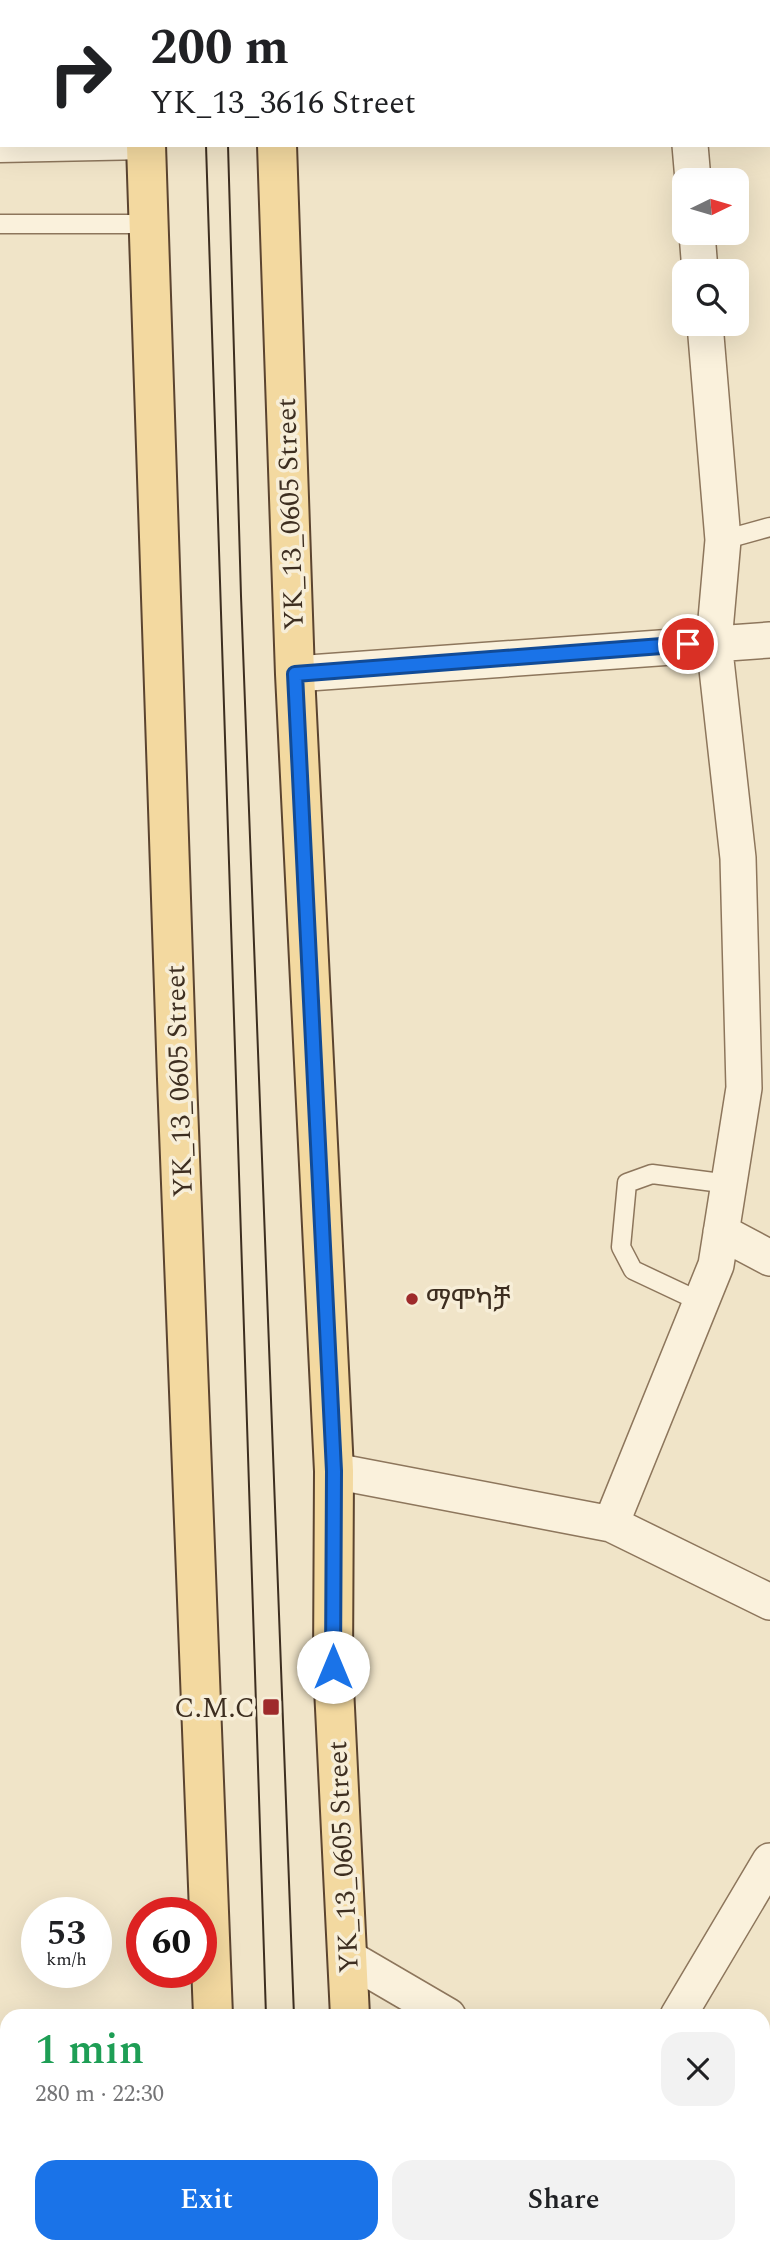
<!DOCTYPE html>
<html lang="en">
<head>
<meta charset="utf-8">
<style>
	body { margin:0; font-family:Spectral,"Noto Sans Ethiopic",serif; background:#f2f2f2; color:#202124; height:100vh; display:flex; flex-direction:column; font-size:26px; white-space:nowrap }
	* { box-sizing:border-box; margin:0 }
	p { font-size:23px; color:#757577 }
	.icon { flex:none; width:38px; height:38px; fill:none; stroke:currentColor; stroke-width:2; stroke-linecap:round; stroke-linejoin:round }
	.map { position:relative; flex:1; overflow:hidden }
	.sheet { position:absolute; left:0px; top:2009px; width:770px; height:245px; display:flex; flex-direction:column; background:#fff; border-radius:21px 21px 0 0; box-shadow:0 7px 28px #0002 }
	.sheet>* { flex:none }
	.guide { position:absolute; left:0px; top:0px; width:770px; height:147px; box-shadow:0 7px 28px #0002; background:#fff; color:#202124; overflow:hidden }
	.needle { width:46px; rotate:85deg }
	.buttons { position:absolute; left:672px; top:168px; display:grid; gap:14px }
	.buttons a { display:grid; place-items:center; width:77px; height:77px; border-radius:14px; background:#fff; box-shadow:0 7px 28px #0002; font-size:35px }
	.speed { position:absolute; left:21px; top:1897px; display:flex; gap:14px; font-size:35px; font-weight:700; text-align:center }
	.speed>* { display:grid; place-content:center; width:91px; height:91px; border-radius:50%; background:#fff; box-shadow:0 7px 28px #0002; line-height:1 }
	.speed small { font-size:18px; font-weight:400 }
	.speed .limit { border:10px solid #d22; background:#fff; color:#111 }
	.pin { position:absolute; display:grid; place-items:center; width:60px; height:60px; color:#fff; margin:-30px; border:4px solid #fff; border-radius:50%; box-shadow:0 2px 7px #0007 }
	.me { position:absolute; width:77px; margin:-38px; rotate:0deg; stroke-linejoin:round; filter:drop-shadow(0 0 5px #0008) }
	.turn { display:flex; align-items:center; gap:24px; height:147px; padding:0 35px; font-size:32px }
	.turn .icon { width:91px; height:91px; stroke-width:2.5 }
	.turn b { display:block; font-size:49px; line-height:60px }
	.round { display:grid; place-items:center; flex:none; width:74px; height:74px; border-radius:21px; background:#f2f2f2 }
	.headline { display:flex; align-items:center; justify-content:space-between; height:119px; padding:0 35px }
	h1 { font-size:42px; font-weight:600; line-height:52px; color:#1e9e55 }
	.button { display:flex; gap:14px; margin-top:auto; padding:14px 35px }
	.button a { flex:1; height:80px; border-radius:21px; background:#1a73e8; color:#fff; font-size:28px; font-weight:600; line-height:80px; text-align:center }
	.button a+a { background:#f2f2f2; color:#202124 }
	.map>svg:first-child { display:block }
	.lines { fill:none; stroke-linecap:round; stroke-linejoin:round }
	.lane-casing { stroke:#8d765c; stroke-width:21 }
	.street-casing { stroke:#8d765c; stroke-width:38 }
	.primary-casing { stroke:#5b4430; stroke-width:42 }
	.lane { stroke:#faf1dc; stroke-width:18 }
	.street { stroke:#faf1dc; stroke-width:35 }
	.primary { stroke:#f3d9a0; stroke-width:38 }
	.tram { stroke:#3d2e20; stroke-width:2 }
	.route-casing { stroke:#114b97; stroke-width:18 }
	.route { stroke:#1a73e8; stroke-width:12 }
	.poi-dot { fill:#9e2a2b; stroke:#f7eed8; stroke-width:2.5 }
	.labels { text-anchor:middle; stroke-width:7; stroke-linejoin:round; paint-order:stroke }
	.street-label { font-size:28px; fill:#3d2e20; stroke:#f7eed8 }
	.poi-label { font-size:28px; fill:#3d2e20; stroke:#f7eed8; text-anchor:start }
</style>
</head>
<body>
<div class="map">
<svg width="770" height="2254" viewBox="0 0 770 2254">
	<rect width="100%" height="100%" fill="#f0e4c8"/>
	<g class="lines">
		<defs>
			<path id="lane" d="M0 153 147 150
				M0 224H148
				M723 540 770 527
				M701 1302 633 1270 621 1247 627 1183 652 1174 729 1184"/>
			<path id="street" d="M680 0 681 2
				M690 145 693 180
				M697 233 700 271
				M295 674 770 640
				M721 1232 770 1258
				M334 1471 611 1524 770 1602
				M611 1524 716 1265 744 1088 738 858 714 642 723 540 705 324
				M347 1957 448 2016
				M678 2016 770 1861
				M741 2247 748 2254"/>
			<path id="primary" d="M142 0V2
				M272 0V2
				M146 145 177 1079 213 2016
				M277 145 295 674 334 1471 333 1667 350 2016
				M407 2247 411 2254
				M177 2254 180 2247"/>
		</defs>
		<use href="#lane" class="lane-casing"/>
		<use href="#street" class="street-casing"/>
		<use href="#primary" class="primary-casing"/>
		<use href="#lane" class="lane"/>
		<use href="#street" class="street"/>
		<use href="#primary" class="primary"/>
		<path class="tram" d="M202 0 203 2
			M225 0V2
			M206 145 266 2016
			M228 145 241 596 294 2016
			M275 2247V2254
			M302 2247 303 2254"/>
	</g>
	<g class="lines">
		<defs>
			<path id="route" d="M333 1667 334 1471 295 674 688 644"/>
		</defs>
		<use href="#route" class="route-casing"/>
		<use href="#route" class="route"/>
	</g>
	<g class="poi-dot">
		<circle cx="412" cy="1299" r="7"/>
		<rect x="262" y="1698" width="18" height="18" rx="3.5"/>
	</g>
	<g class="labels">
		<g class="street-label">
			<text transform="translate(289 514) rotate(-92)" y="10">YK_13_0605 Street</text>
			<text transform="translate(178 1081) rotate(-92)" y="10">YK_13_0605 Street</text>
			<text transform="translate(342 1857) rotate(-93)" y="10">YK_13_0605 Street</text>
		</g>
		<g class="poi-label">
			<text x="426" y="1309">ማሞካቻ</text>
			<text x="255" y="1717" text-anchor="end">C.M.C</text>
		</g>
	</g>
</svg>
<div class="buttons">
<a><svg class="needle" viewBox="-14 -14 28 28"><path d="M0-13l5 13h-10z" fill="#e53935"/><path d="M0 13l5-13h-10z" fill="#757577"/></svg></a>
<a><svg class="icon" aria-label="search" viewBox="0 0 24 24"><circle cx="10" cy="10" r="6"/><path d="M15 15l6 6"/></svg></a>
</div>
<div class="speed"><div>53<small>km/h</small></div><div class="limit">60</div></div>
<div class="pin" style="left:688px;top:644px;background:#d93025"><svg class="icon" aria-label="arrive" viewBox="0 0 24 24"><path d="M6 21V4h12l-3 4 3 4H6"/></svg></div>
<svg class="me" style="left:333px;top:1667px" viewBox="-20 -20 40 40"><circle r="19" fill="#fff"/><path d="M0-13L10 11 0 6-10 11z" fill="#1a73e8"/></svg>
<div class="guide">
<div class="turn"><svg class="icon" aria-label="right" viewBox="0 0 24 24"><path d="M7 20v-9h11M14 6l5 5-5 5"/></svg><div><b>200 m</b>YK_13_3616 Street</div></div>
</div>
<section class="sheet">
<div class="headline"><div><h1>1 min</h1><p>280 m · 22:30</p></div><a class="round"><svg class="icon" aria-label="close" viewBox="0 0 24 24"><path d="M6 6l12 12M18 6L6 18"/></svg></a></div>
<div class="button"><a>Exit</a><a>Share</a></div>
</section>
</div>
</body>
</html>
